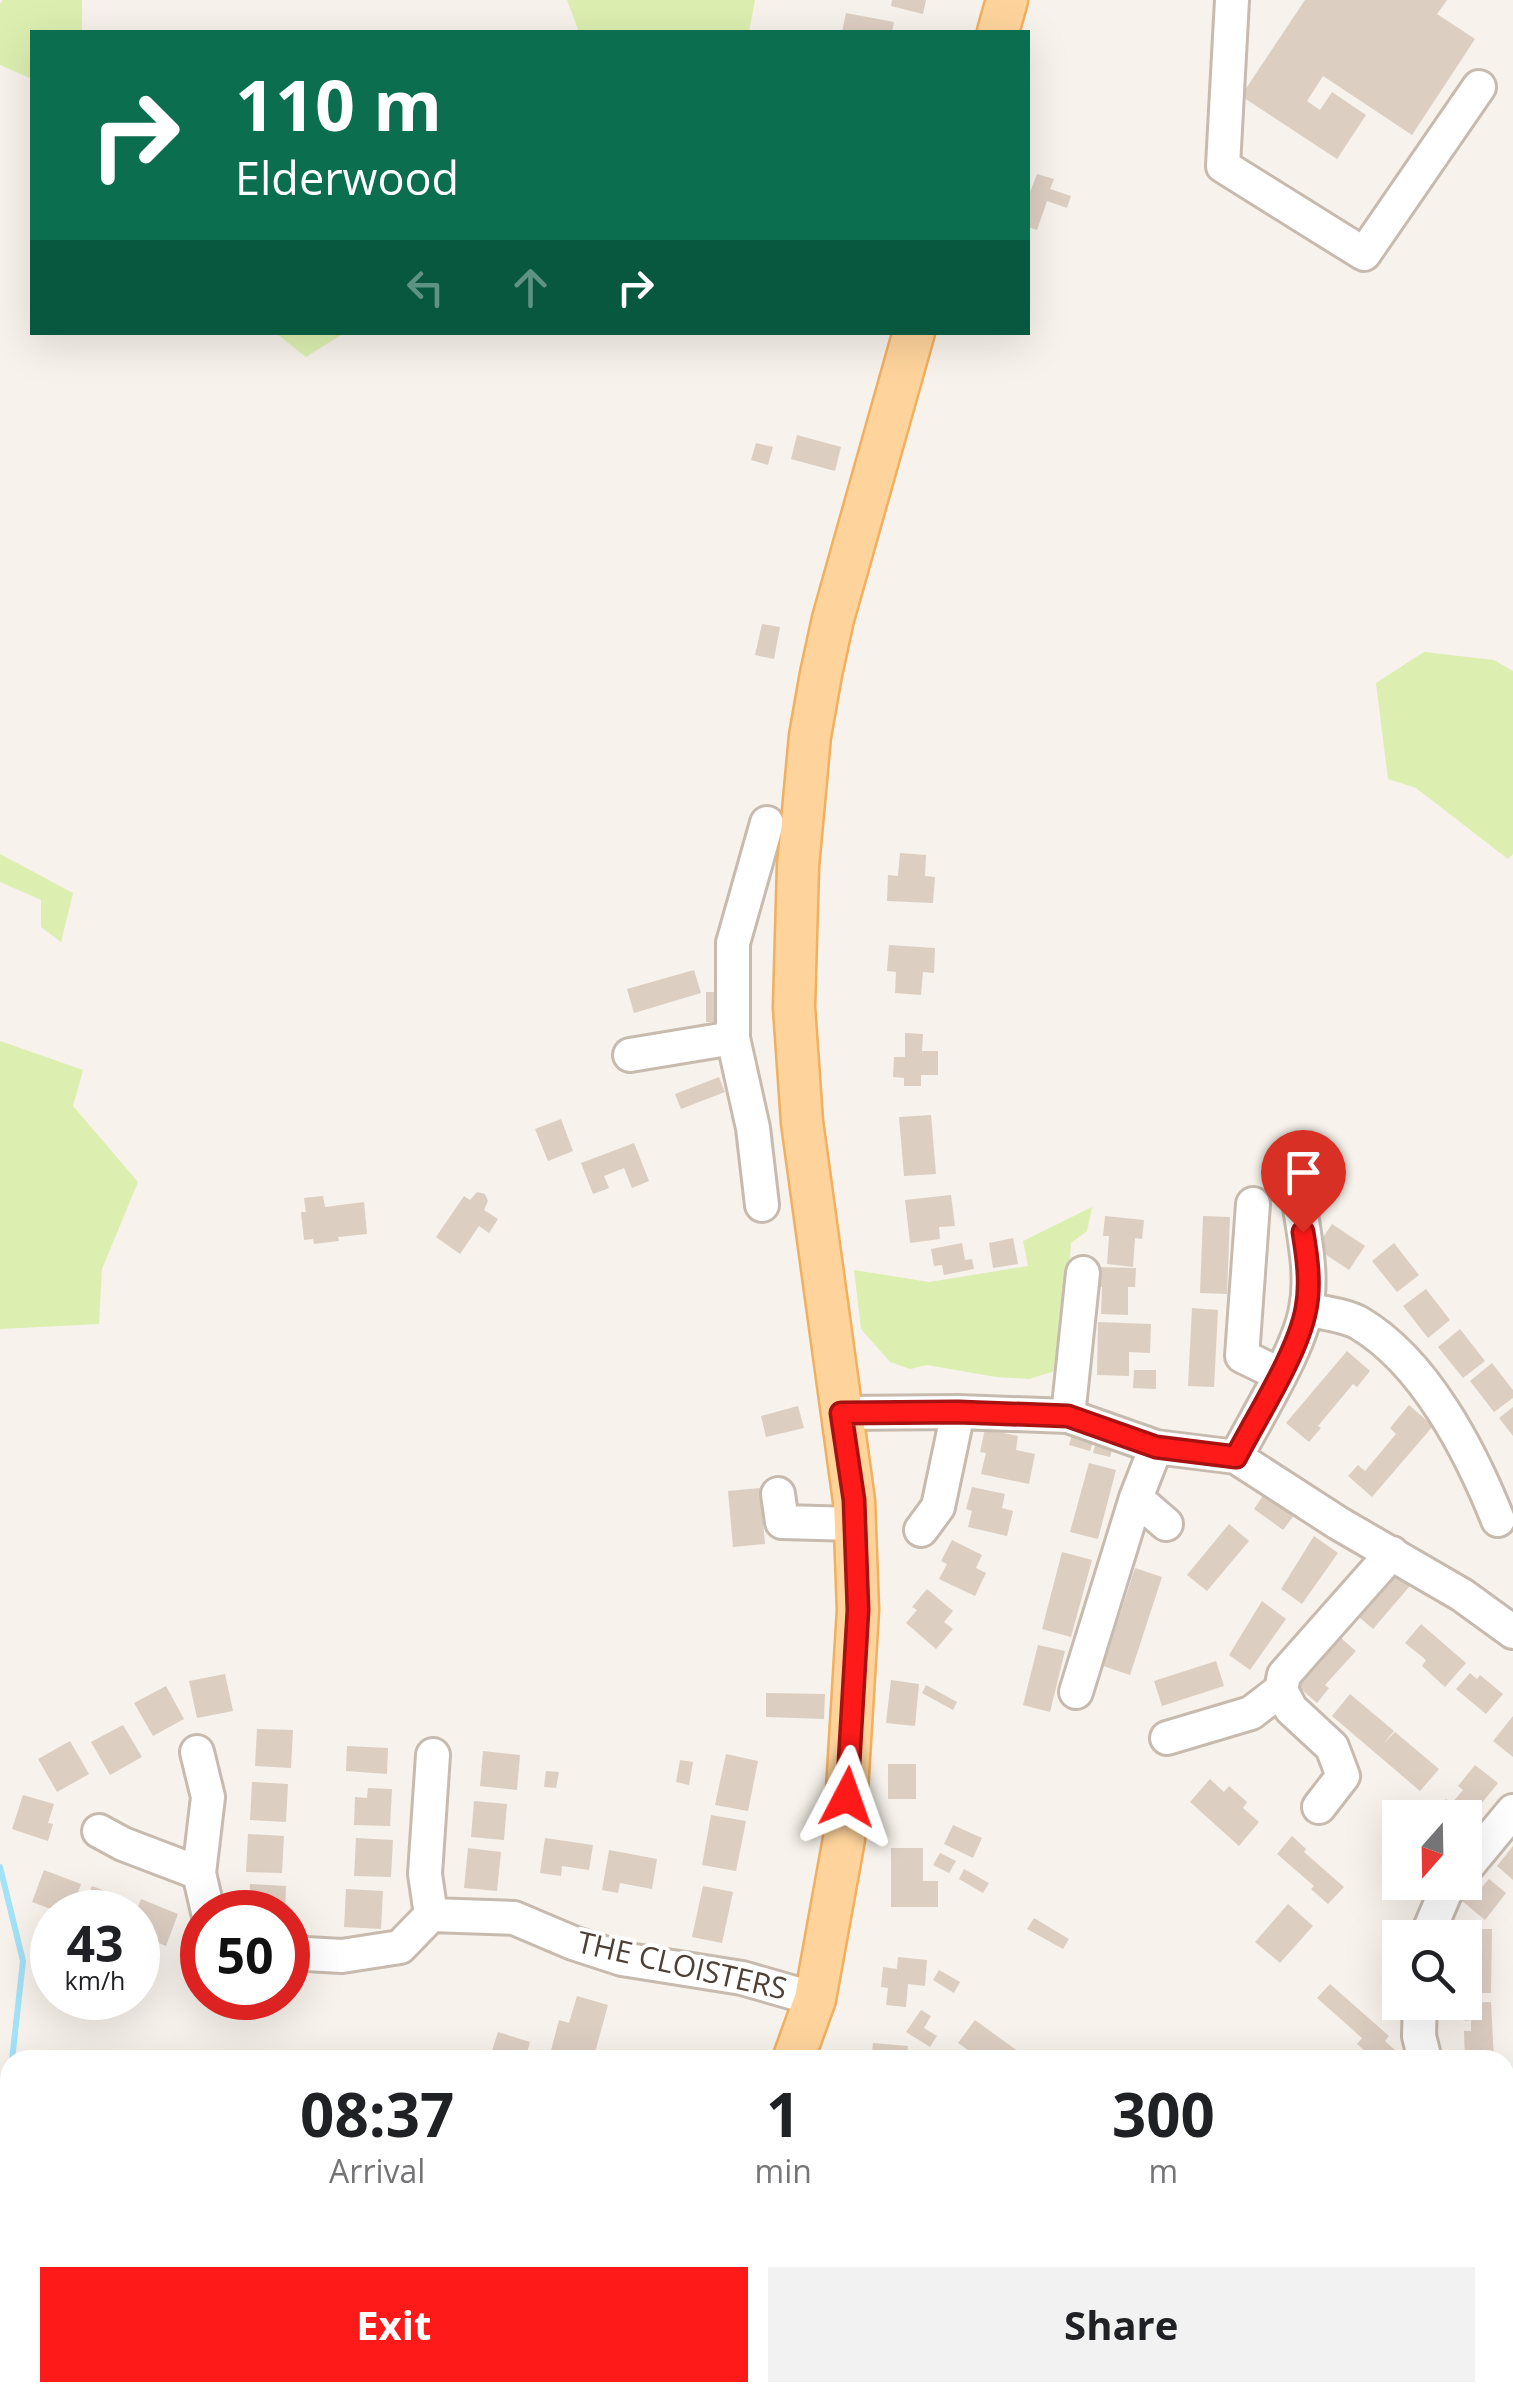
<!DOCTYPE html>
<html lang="en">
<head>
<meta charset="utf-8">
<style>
	body { margin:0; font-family:"Open Sans",sans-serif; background:#f2f2f2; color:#202124; height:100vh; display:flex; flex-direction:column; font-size:38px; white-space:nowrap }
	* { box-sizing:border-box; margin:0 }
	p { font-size:32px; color:#757577 }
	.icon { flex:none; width:55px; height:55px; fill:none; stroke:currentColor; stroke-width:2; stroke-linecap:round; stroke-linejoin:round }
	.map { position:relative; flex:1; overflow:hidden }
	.sheet { position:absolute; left:0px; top:2050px; width:1515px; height:352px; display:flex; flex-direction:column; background:#fff; border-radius:30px 30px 0 0; box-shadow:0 10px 40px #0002 }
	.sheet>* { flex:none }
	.banner { position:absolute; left:30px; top:30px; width:1000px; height:305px; border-radius:0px; box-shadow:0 10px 40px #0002; background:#0b6e4f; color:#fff; overflow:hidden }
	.needle { width:65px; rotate:200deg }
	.tools { position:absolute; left:1382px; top:1800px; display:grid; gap:20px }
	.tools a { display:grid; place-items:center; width:100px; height:100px; border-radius:0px; background:#fff; box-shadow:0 10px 40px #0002; font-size:50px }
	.speed { position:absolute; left:30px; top:1890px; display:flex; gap:20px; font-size:50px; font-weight:700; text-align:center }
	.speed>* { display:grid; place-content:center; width:130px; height:130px; border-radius:50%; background:#fff; box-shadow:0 10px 40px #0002; line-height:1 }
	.speed small { font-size:25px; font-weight:400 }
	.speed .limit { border:15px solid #d22; background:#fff; color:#111 }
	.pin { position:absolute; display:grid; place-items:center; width:85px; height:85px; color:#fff; margin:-102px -42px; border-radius:50% 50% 50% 0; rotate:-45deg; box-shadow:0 0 10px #0007 }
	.pin .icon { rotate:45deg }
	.me { position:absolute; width:110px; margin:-55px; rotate:4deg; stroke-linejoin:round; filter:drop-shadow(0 0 8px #0008) }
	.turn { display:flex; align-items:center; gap:35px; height:210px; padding:0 40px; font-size:45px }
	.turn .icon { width:130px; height:130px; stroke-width:2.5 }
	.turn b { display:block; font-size:70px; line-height:85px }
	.lanes { display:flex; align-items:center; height:95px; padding:0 40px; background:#0003; justify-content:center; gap:50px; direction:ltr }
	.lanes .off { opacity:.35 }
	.eta { display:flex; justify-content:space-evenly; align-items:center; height:170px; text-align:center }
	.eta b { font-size:60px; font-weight:700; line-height:70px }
	.cta { display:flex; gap:20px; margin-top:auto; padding:20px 40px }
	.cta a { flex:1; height:115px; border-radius:0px; background:#ff1a1a; color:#fff; font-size:40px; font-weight:700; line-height:115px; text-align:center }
	.cta a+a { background:#f2f2f2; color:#202124 }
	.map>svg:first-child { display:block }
	.green { fill:#dcefb0 }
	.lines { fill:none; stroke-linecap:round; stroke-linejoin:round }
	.stream { stroke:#a3e2f8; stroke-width:6 }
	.building { fill:#ddcec2 }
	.minor-casing { stroke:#c7bbaf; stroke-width:38 }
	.major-casing { stroke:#f1af5f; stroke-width:45 }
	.minor { stroke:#fff; stroke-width:32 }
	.major { stroke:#ffd49c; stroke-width:40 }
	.route-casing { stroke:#a61111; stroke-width:25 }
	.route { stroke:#ff1a1a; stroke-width:18 }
	.labels { text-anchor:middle; stroke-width:8; stroke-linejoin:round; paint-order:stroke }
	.street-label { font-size:30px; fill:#4d4137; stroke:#fff }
</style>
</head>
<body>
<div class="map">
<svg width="1513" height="2402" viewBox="0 0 1513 2402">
	<rect width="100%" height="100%" fill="#f7f2eb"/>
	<path class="green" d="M3 0H82V32H32V79L0 65V4Z
		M567 0H755L749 32H579Z
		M276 333H344L306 357Z
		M1424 652 1494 660 1513 671V854L1508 859 1416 788 1388 779 1376 683Z
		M0 854 73 893 61 942 41 927V900L0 882Z
		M0 1041 83 1070 73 1106 138 1182 102 1269 99 1324 0 1329Z
		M1092 1207 1087 1231 1071 1243 1061 1369 1029 1379 996 1377 927 1365 910 1369 890 1362 861 1329 854 1270 929 1282 1028 1266 1023 1241Z
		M1513 2193V2281L1505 2283V2196Z"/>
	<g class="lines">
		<path class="stream" d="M0 1867 23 1961 12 2060
			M0 2085 10 2067"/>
	</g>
	<path class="building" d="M892 0H926L923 14 891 6Z
		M1305 0H1447L1437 14 1475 39 1412 135 1323 76 1307 101 1320 110 1332 92 1366 115 1337 159 1241 96Z
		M846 13 894 22 892 32H842Z
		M1037 174 1054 179 1050 189 1071 196 1067 208 1047 201 1037 230 1028 227V197Z
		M797 435 841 447 835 471 791 459Z
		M756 443 773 447 768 465 751 460Z
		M762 624 780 627 774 659 755 655Z
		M900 853 926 855 925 876 935 877 933 903 887 901 888 875 898 876Z
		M889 945 935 948 934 973 923 972 921 995 895 993 896 972 887 971Z
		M694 970 701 993 634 1013 627 989Z
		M706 992H721L720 1022H706Z
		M905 1033 923 1034 922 1051H938V1075H921V1086H904V1078L893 1077 894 1057H905Z
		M719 1077 725 1092 681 1109 675 1094Z
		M931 1115 936 1174 904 1176 899 1117Z
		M561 1119 573 1151 548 1161 535 1129Z
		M634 1143 649 1181 632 1188 624 1168 604 1176 609 1188 593 1194 581 1163Z
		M477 1192 485 1194 488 1201 484 1210 498 1219 489 1233 479 1226 460 1254 436 1237 464 1196 470 1200Z
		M951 1195 955 1226 939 1227 940 1239 910 1243 905 1200Z
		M323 1196 325 1207 364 1202 367 1234 338 1237 339 1241 314 1244 313 1239 304 1240 301 1212H306L304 1198Z
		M1105 1216 1144 1220 1142 1239 1135 1238 1133 1267 1107 1264 1109 1236H1103Z
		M1203 1216 1230 1217 1227 1294 1200 1293Z
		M1332 1224 1365 1246 1349 1270 1316 1248Z
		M1013 1238 1018 1264 993 1268 989 1243Z
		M962 1243 965 1260 972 1259 974 1269 944 1275 942 1265 934 1266 931 1249Z
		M1394 1243 1419 1275 1397 1292 1372 1261Z
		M1097 1267 1136 1268 1135 1287H1128V1315L1101 1314 1102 1287H1096Z
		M1426 1289 1450 1320 1428 1338 1403 1306Z
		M1192 1308 1218 1310 1214 1387 1188 1386Z
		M1098 1322 1151 1324 1150 1353 1129 1352V1376L1097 1375Z
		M1460 1329 1485 1361 1463 1378 1438 1347Z
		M1347 1351 1370 1371 1357 1387 1353 1384 1318 1426 1321 1428 1309 1442 1286 1423Z
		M1492 1363 1513 1390V1398L1494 1412 1470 1381Z
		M1134 1370H1156V1389L1133 1388Z
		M1409 1405 1433 1426 1372 1497 1348 1476 1358 1465 1365 1471 1396 1434 1390 1428Z
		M798 1406 804 1428 766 1437 761 1416Z
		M1513 1407V1436L1499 1418Z
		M985 1429 1018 1436 1016 1450 1035 1454 1029 1484 981 1474 986 1453 980 1452Z
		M1074 1429 1095 1435 1090 1451 1069 1445Z
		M1097 1438 1114 1443 1110 1457 1093 1453Z
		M1089 1463 1116 1470 1098 1539 1070 1532Z
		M972 1487 1005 1494 1002 1508 1013 1511 1007 1536 968 1527 972 1511 966 1509Z
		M760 1488 765 1544 733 1547 728 1491Z
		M1265 1493 1295 1514 1283 1530 1254 1509Z
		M1229 1524 1249 1541 1207 1591 1187 1575Z
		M1314 1536 1338 1553 1302 1604 1281 1589Z
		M952 1540 982 1555 976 1568 986 1573 975 1596 939 1579 947 1564 941 1561Z
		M1062 1552 1092 1560 1071 1637 1042 1629Z
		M1393 1562 1415 1580 1373 1629 1352 1611Z
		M1135 1568 1162 1577 1130 1675 1103 1666Z
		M927 1589 953 1611 944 1622 953 1629 936 1649 906 1623 917 1610 912 1607Z
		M1262 1601 1286 1619 1250 1670 1229 1655Z
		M1421 1624 1466 1663 1445 1687 1422 1666 1426 1660 1405 1643Z
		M1335 1633 1356 1651 1325 1685 1329 1688 1317 1703 1294 1683Z
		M1038 1645 1065 1651 1050 1712 1023 1705Z
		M1216 1661 1224 1686 1162 1706 1154 1681Z
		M1470 1673 1477 1679 1480 1675 1503 1694 1486 1714 1456 1689Z
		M225 1674 233 1711 197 1718 189 1681Z
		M891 1680 919 1684 915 1726 886 1723Z
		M926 1685 957 1702 953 1710 922 1693Z
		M166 1686 184 1719 153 1736 134 1703Z
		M766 1693 825 1694 824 1719 766 1717Z
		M1350 1694 1394 1731 1383 1744 1395 1732 1439 1769 1420 1791 1332 1716Z
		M1513 1716V1757L1493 1741Z
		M123 1725 142 1757 110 1775 91 1742Z
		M257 1729 293 1730 291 1768 255 1766Z
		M70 1741 89 1774 57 1792 38 1759Z
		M347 1746 388 1748 387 1774 346 1771Z
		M483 1751 520 1755 517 1790 480 1786Z
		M726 1754 758 1761 748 1811 715 1805Z
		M680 1760 693 1762 689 1785 676 1782Z
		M888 1764H916V1799H888Z
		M1475 1765 1498 1783 1465 1824V1818H1443L1436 1812 1446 1799 1452 1803 1463 1790 1458 1786Z
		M546 1771 559 1772 556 1788 544 1787Z
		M1210 1779 1224 1792 1229 1786 1247 1802 1243 1808 1259 1822 1239 1846 1190 1802Z
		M252 1782 288 1784 286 1822 250 1820Z
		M368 1788 392 1789 390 1826 354 1825 355 1797 367 1798Z
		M23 1795 54 1804 48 1823 53 1824 48 1841 12 1829Z
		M474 1801 507 1804 504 1840 471 1837Z
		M711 1815 746 1821 736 1871 702 1865Z
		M953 1825 982 1838 973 1858 944 1844Z
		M248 1834 284 1836 282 1873 246 1872Z
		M1292 1836 1306 1849 1304 1852 1344 1887 1328 1904 1311 1889 1314 1886 1277 1854Z
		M356 1838 393 1840 391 1877 354 1876Z
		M545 1838 593 1845 589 1870 562 1866 561 1876 540 1873Z
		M1513 1846V1880L1497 1866Z
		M468 1848 501 1852 497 1891 464 1888Z
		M891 1848H923V1881H938V1907H891Z
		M609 1850 657 1859 652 1889 620 1883 618 1893 602 1890Z
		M940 1853 956 1861 949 1873 933 1865Z
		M964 1869 989 1883 983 1893 959 1879Z
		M44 1870 81 1884 71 1912H59L32 1902Z
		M1489 1879 1506 1893 1485 1920 1461 1900 1471 1888 1477 1893Z
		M250 1884 286 1886 285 1912H249Z
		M92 1886 130 1900 125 1912H82Z
		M703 1886 733 1892 722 1943 692 1937Z
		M346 1889 383 1891 381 1929 344 1927Z
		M141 1899 178 1914 166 1946 138 1935 136 1912Z
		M1288 1904 1313 1926 1280 1963 1255 1942Z
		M1034 1918 1069 1939 1063 1949 1027 1929Z
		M1464 1929H1492L1491 1993H1469V1985H1465V1958H1470V1947H1465Z
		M898 1957 927 1960 925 1986 908 1984 906 2007 886 2005 888 1988 881 1987 883 1967 897 1969Z
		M939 1970 960 1982 954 1993 933 1980Z
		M1330 1984 1389 2036 1385 2041 1406 2060H1375L1357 2044 1362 2038 1317 1998Z
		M577 1996 608 2005 593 2060 549 2058 559 2020 569 2023Z
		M1491 2002 1494 2060 1465 2059 1464 2031H1471V2020L1465 2021 1464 2003Z
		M921 2010 931 2016 924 2028 937 2036 930 2047 906 2032Z
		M975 2020 1019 2052 1013 2060H982L958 2043Z
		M498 2032 530 2042 525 2060 491 2054Z
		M873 2043 908 2046 907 2060H871Z
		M1506 2098 1513 2122V2166L1505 2168Z
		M26 2392H41L38 2402 24 2399Z
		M62 2392H87L85 2398 95 2402H58Z
		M131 2392H167L165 2402Z
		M474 2392H511L507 2402H470Z
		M736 2392H758L754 2402H731Z"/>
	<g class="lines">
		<defs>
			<path id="minor" d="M1232 0 1223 166 1364 254 1479 87
				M630 1055 733 1038
				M1253 1204 1242 1356 1279 1374
				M762 1205 753 1128 733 1038V943L767 823
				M1306 1309C1322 1313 1345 1315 1359 1323 1425 1362 1471 1452 1498 1520
				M841 1413 958 1412 1068 1416 1156 1447 1236 1457 1338 1523 1462 1595 1513 1632
				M1068 1416 1083 1273
				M1236 1457C1256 1418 1299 1350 1306 1309 1313 1274 1304 1236 1299 1201
				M778 1494 782 1522 855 1524
				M1136 1498 1166 1524
				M921 1530 938 1507 958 1412
				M1076 1692 1136 1498 1156 1447
				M1167 1738 1251 1713 1281 1690
				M197 1752 208 1797 199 1873 208 1912
				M1319 1807 1343 1776 1332 1747 1291 1709 1281 1690 1284 1675 1392 1553
				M99 1831 123 1844 199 1873
				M1465 1869 1513 1811
				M431 1915 425 1874 433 1755
				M1426 1938 1445 1893 1454 1882
				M288 1953 342 1956 400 1947 431 1915 514 1918 573 1943 622 1959 742 1978 815 1999
				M1420 2002 1419 2036 1425 2060
				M1200 2392 1204 2396 1201 2402"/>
			<path id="major" d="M998 32 1007 0
				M793 2060 815 1999 844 1839 858 1610 854 1501 802 1122 794 1007 798 866 810 736 821 674 833 619 914 332
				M632 2402 637 2392"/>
		</defs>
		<use href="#minor" class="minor-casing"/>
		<use href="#major" class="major-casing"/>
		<use href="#minor" class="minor"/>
		<use href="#major" class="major"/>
	</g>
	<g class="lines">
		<defs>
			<path id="route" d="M847 1797 858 1610 854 1500 841 1413 958 1412 1068 1416 1156 1447 1236 1457C1257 1416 1298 1353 1306 1309 1311 1284 1307 1256 1303 1232"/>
		</defs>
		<use href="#route" class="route-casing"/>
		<use href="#route" class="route"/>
	</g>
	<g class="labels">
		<g class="street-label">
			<text transform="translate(682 1966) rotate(13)" y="10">THE CLOISTERS</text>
		</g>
	</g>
</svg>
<div class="tools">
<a><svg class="needle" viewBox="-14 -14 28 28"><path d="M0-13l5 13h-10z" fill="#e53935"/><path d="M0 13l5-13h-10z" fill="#757577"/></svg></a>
<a><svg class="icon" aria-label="search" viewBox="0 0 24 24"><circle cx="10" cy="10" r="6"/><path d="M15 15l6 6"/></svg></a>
</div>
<div class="speed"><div>43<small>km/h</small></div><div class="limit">50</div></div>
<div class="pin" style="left:1303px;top:1232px;background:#d93025"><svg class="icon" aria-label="arrive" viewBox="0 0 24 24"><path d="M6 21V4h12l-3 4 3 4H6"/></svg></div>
<svg class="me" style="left:847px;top:1797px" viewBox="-20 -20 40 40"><path d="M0-17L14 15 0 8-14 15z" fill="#ff1a1a" stroke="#fff" stroke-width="4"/></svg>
<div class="banner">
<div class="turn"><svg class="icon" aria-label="right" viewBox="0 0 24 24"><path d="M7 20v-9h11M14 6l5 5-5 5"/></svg><div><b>110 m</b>Elderwood</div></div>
<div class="lanes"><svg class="icon off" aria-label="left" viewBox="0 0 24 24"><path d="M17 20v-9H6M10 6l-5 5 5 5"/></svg><svg class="icon off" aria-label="ahead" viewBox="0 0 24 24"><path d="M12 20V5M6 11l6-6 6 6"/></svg><svg class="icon" aria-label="right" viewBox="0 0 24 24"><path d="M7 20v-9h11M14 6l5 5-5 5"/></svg></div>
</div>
<section class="sheet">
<div class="eta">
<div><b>08:37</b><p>Arrival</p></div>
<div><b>1</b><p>min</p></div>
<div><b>300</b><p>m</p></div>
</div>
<div class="cta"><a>Exit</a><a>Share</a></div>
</section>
</div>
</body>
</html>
